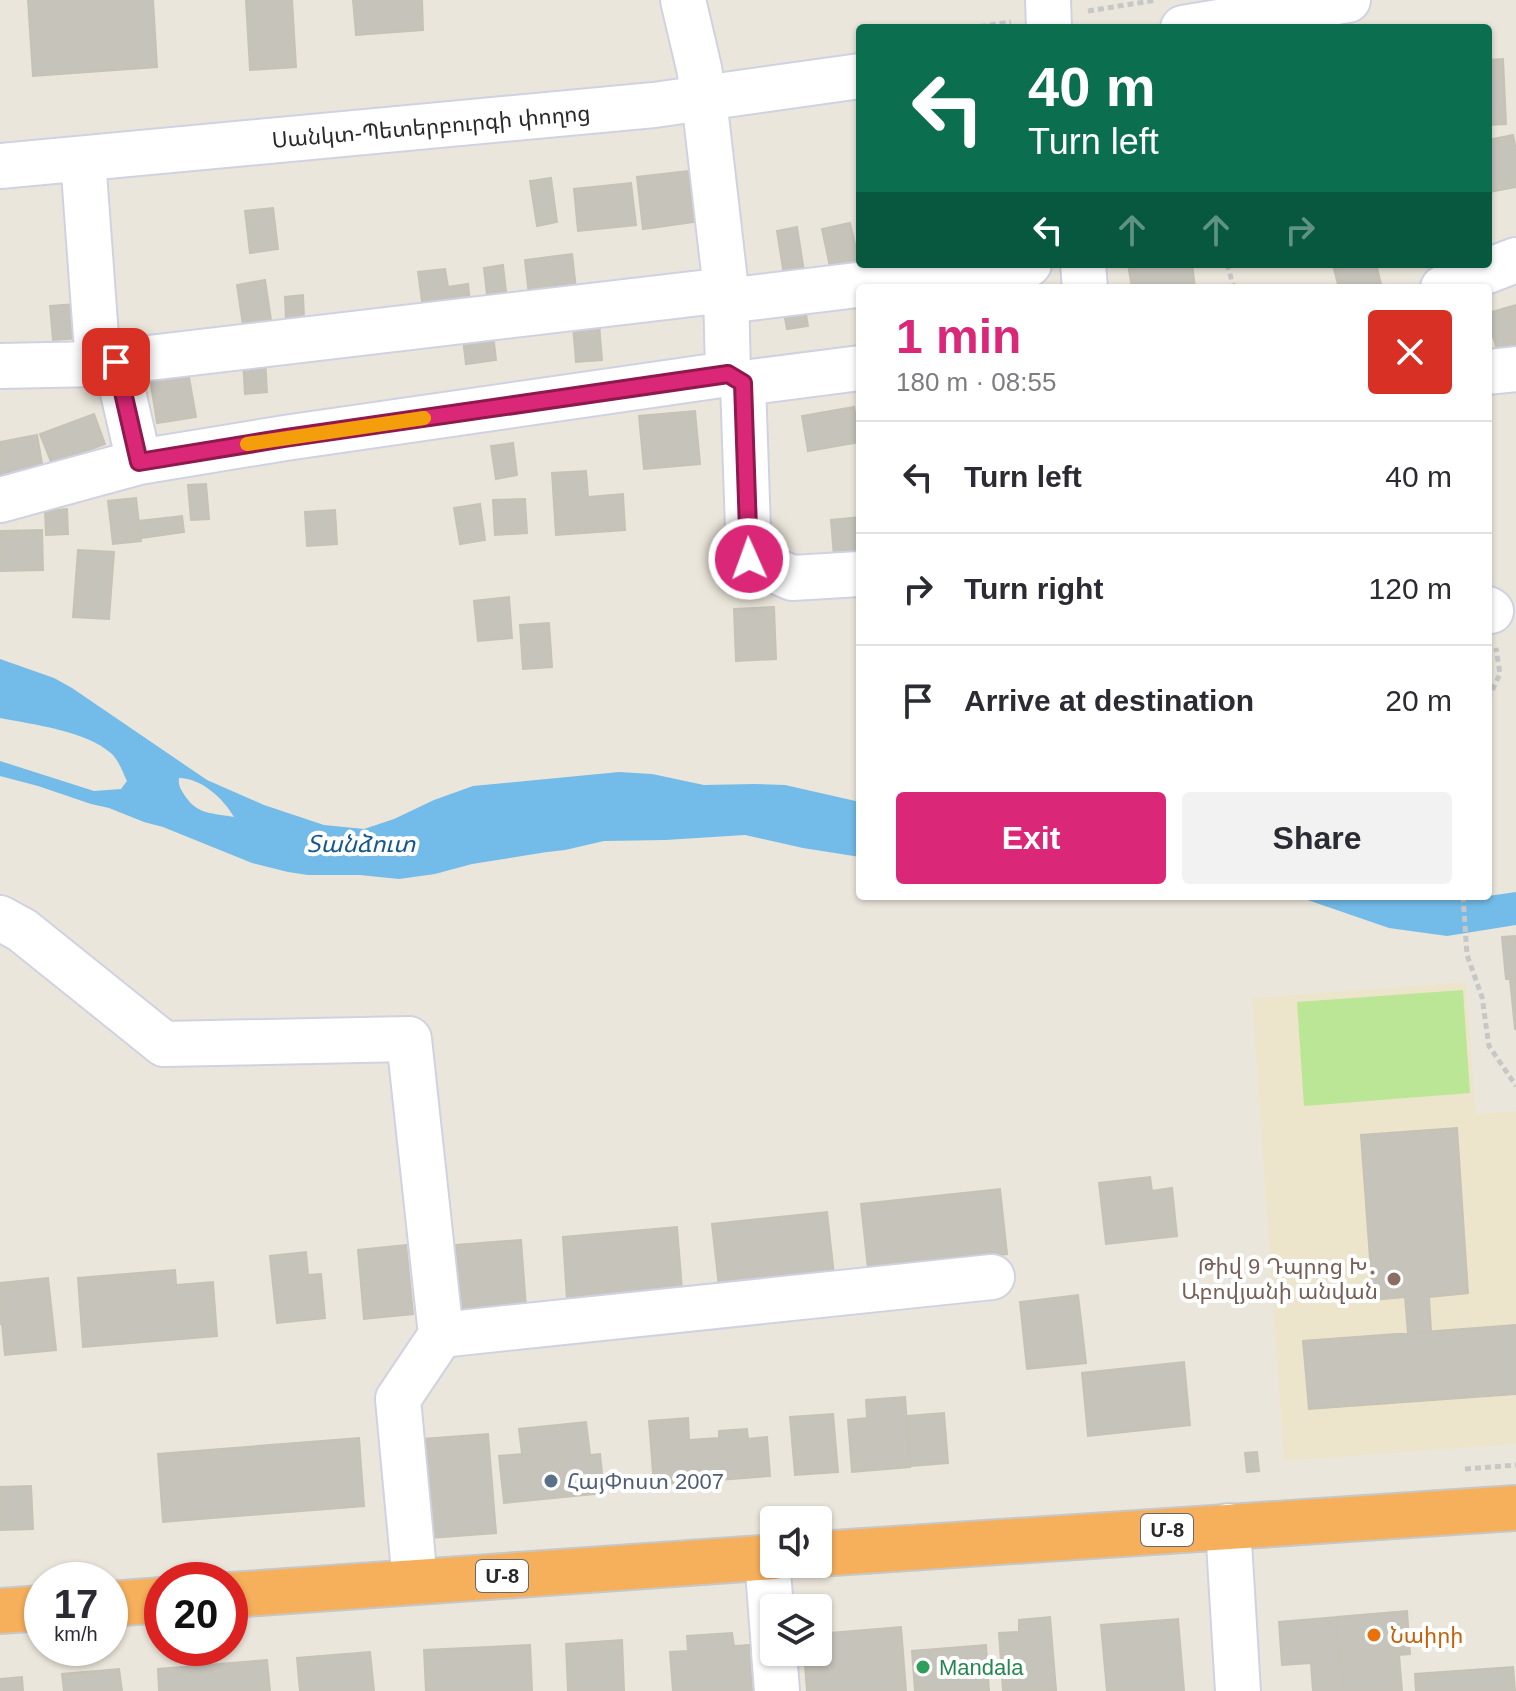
<!DOCTYPE html>
<html lang="en">
<head>
<meta charset="utf-8">
<style>
	body { margin:0; font-family:Arial,"Noto Sans Armenian",sans-serif; background:#f2f2f3; color:#2b2b33; height:100vh; display:flex; flex-direction:column; font-size:30px; white-space:nowrap }
	* { box-sizing:border-box; margin:0 }
	p { font-size:26px; color:#7c7c81 }
	.icon { flex:none; width:44px; height:44px; fill:none; stroke:currentColor; stroke-width:2; stroke-linecap:round; stroke-linejoin:round }
	.map { position:relative; flex:1; overflow:hidden }
	.drawer { position:absolute; left:856px; top:284px; width:636px; height:616px; display:flex; flex-direction:column; background:#fff; border-radius:8px; box-shadow:0 2px 6px #0004 }
	.drawer>* { flex:none }
	.hud { position:absolute; left:856px; top:24px; width:636px; height:244px; border-radius:8px; box-shadow:0 2px 6px #0004; background:#0b6e4f; color:#fff; overflow:hidden }
	.controls { position:absolute; left:760px; top:1506px; display:grid; gap:16px }
	.controls a { display:grid; place-items:center; width:72px; height:72px; border-radius:8px; background:#fff; box-shadow:0 2px 6px #0004; font-size:40px }
	.speed { position:absolute; left:24px; top:1562px; display:flex; gap:16px; font-size:40px; font-weight:700; text-align:center }
	.speed>* { display:grid; place-content:center; width:104px; height:104px; border-radius:50%; background:#fff; box-shadow:0 2px 6px #0004; line-height:1 }
	.speed small { font-size:20px; font-weight:400 }
	.speed .limit { border:12px solid #d22; background:#fff; color:#111 }
	.pin { position:absolute; display:grid; place-items:center; width:68px; height:68px; color:#fff; margin:-34px; border-radius:16px; box-shadow:0 4px 12px #0006 }
	.me { position:absolute; width:88px; margin:-44px; rotate:358deg; stroke-linejoin:round; filter:drop-shadow(0 0 6px #0008) }
	.turn { display:flex; align-items:center; gap:28px; height:168px; padding:0 40px; font-size:36px }
	.turn .icon { width:104px; height:104px; stroke-width:2.5 }
	.turn b { display:block; font-size:56px; line-height:68px }
	.lanes { display:flex; align-items:center; height:76px; padding:0 40px; background:#0003; justify-content:center; gap:40px; direction:ltr }
	.lanes .off { opacity:.35 }
	.round { display:grid; place-items:center; flex:none; width:84px; height:84px; border-radius:8px; background:#f2f2f3 }
	.head { display:flex; align-items:center; justify-content:space-between; height:136px; padding:0 40px }
	h1 { font-size:48px; font-weight:600; line-height:60px; color:#db2777 }
	.button { display:flex; gap:16px; margin-top:auto; padding:16px 40px }
	.button a { flex:1; height:92px; border-radius:8px; background:#db2777; color:#fff; font-size:32px; font-weight:600; line-height:92px; text-align:center }
	.button a+a { background:#f2f2f3; color:#2b2b33 }
	ul { padding:0; list-style:none }
	li { display:flex; align-items:center; gap:24px; height:112px; padding:0 40px; border-top:2px solid #e1e1e2 }
	li div { flex:1 }
	li b { display:block; font-size:30px }
	li em { font-style:normal }
	.map>svg:first-child { display:block }
	.education { fill:#ece5cb }
	.pitch { fill:#bbe696 }
	.water { fill:#73bbe8; fill-rule:evenodd }
	.building { fill:#c6c3bb; stroke:#c6c2b5; stroke-width:2 }
	.lines { fill:none; stroke-linecap:round; stroke-linejoin:round }
	.minor-casing { stroke:#d1d2e1; stroke-width:48 }
	.highway-casing { stroke:#c7c7c7; stroke-width:48 }
	.path { stroke:#c7c7c7; stroke-width:5; stroke-dasharray:6 4; stroke-linecap:butt }
	.minor { stroke:#fff; stroke-width:44 }
	.highway { stroke:#f6b05b; stroke-width:44 }
	.route-casing { stroke:#8e194d; stroke-width:20 }
	.route { stroke:#db2777; stroke-width:14 }
	.slow { stroke:#f59e0b; stroke-width:14 }
	.education-dot { fill:#8d6e63; stroke:#fff; stroke-width:3 }
	.service-dot { fill:#5c6f8a; stroke:#fff; stroke-width:3 }
	.food-dot { fill:#e8710a; stroke:#fff; stroke-width:3 }
	.leisure-dot { fill:#2e9e5b; stroke:#fff; stroke-width:3 }
	.labels { text-anchor:middle; stroke-width:8; stroke-linejoin:round; paint-order:stroke }
	.shield { fill:#fff; stroke:#696969; stroke-width:2 }
	.shield-label { font-size:20px; font-weight:bold; fill:#292929 }
	.street-label { font-size:22px; fill:#292929; stroke:#fff }
	.education-label { font-size:22px; fill:#785e54; stroke:#fff; text-anchor:end }
	.service-label { font-size:22px; fill:#4e5e75; stroke:#fff; text-anchor:start }
	.food-label { font-size:22px; fill:#c56008; stroke:#fff; text-anchor:start }
	.leisure-label { font-size:22px; fill:#27864d; stroke:#fff; text-anchor:start }
	.water-label { font-size:24px; font-style:italic; fill:#145892; stroke:#fff }
</style>
</head>
<body>
<div class="map">
<svg width="1516" height="1691" viewBox="0 0 1516 1691">
	<rect width="100%" height="100%" fill="#ebe6db"/>
	<path class="education" d="M1466 982 1476 1114 1516 1111V1444L1284 1461 1252 998Z"/>
	<path class="pitch" d="M1463 990 1470 1093 1304 1106 1297 1002Z"/>
	<path class="water" d="M0 659 54 678 72 688 207 780 264 805 324 825 364 829 394 819 434 800 473 786 619 772 652 774 704 785 754 784 785 785 860 802V857L803 848 745 835 665 840 604 841 565 850 547 852 472 864 435 874 399 879 360 875H308L288 872 252 863 163 827 144 822 109 808 91 804 38 786 0 776V761L94 791 121 789 127 781C123 773 119 761 112 754 85 730 34 725 0 718ZM179 778C201 778 223 798 234 817 213 813 198 815 185 796 181 789 178 786 179 778Z
		M1516 892V925L1447 936 1389 928 1296 896 1447 898 1488 896Z"/>
	<path class="building" d="M28 0H153L157 67 33 76Z
		M246 0H292L296 67 250 70Z
		M353 0H422L423 30 356 35Z
		M1503 59 1506 124 1488 125V60Z
		M1513 135 1516 150V187L1489 192 1488 140Z
		M688 171 694 222 643 229 637 177Z
		M551 178 557 222 537 226 530 181Z
		M631 183 636 225 578 231 574 189Z
		M273 208 278 249 250 253 245 211Z
		M850 223 861 270 832 276 822 229Z
		M797 227 805 278 785 281 777 231Z
		M572 254 576 289 529 295 525 260Z
		M1128 264H1192L1195 288H1132Z
		M1352 264H1376L1382 288H1339L1334 269Z
		M503 265 507 300 488 303 484 268Z
		M445 269 448 287 468 284 470 303 423 309 418 272Z
		M265 280 272 327 244 332 237 285Z
		M303 295 304 318 286 319 285 297Z
		M76 304 79 338 53 340 50 306Z
		M1516 305V355L1500 360 1493 336 1488 337V313Z
		M805 309 808 326 787 329 784 313Z
		M599 323 602 360 576 362 573 325Z
		M493 334 496 360 466 364 463 339Z
		M265 358 267 392 245 394 243 360Z
		M187 366 196 417 157 423 149 372Z
		M854 407 860 442 808 451 802 416Z
		M695 411 700 464 644 469 639 416Z
		M94 414 105 444 52 464 40 434Z
		M37 435 43 469 0 477V442Z
		M513 443 517 475 496 479 491 446Z
		M586 471 588 497 623 494 625 530 556 535 552 473Z
		M206 484 209 519 191 520 188 485Z
		M136 498 141 541 113 544 108 501Z
		M525 499 527 533 495 535 493 500Z
		M480 504 485 540 460 544 454 508Z
		M67 509 68 534 46 535 45 511Z
		M335 510 337 544 307 546 305 512Z
		M182 516 184 532 141 538 139 521Z
		M860 517V554L834 557 831 520Z
		M42 530 43 570 0 571V531Z
		M78 550 114 552 109 619 73 617Z
		M509 597 512 638 478 641 474 601Z
		M774 607 776 659 736 661 734 609Z
		M549 623 552 667 523 669 520 625Z
		M1516 936V978L1506 979 1502 937Z
		M1516 978V1029H1515L1510 979Z
		M1457 1128 1468 1293 1429 1297 1431 1331 1408 1333 1405 1297 1373 1300 1361 1135Z
		M1150 1177 1152 1191 1172 1188 1177 1236 1106 1244 1099 1183Z
		M1000 1189 1007 1254 868 1269 861 1204Z
		M827 1212 834 1275 719 1287 712 1224Z
		M677 1227 682 1290 567 1300 563 1237Z
		M521 1240 526 1308 462 1313 456 1245Z
		M406 1245 413 1314 364 1319 358 1250Z
		M306 1252 308 1275 321 1274 325 1318 277 1323 270 1256Z
		M175 1270 176 1285 213 1282 217 1336 83 1347 78 1278Z
		M48 1278 56 1350 5 1355 2 1324H0V1283Z
		M1078 1295 1086 1363 1027 1369 1020 1302Z
		M1516 1325V1394L1309 1409 1303 1341Z
		M1184 1362 1190 1425 1088 1436 1082 1373Z
		M905 1397 910 1467 852 1472 848 1420 867 1418 866 1400Z
		M944 1413 948 1463 911 1466 907 1416Z
		M833 1414 838 1472 795 1475 790 1417Z
		M688 1418 689 1440 719 1438V1431L747 1429 748 1439 767 1437 770 1476 654 1485 649 1421Z
		M586 1422 590 1455 600 1454 604 1493 504 1503 499 1456 522 1454 519 1429Z
		M488 1434 496 1533 430 1538 423 1439Z
		M359 1438 364 1506 163 1522 158 1454Z
		M1257 1452 1259 1471 1247 1472 1245 1453Z
		M31 1486 33 1529 0 1530V1487Z
		M1407 1611 1410 1654 1399 1655 1402 1691H1343L1337 1617Z
		M1050 1617 1056 1690 1003 1691 999 1633 1019 1632V1620Z
		M1337 1617 1343 1691H1313L1311 1663 1282 1665 1279 1622Z
		M1178 1619 1184 1691H1107L1101 1625Z
		M901 1627 906 1691H807L804 1652H818V1634Z
		M732 1633 734 1646 749 1645 752 1691H673L670 1652 688 1651 687 1636Z
		M622 1640 624 1691H568L566 1644Z
		M530 1645 532 1691H426L424 1650Z
		M986 1645 989 1691H915L912 1651Z
		M370 1652 374 1691H300L297 1658Z
		M267 1660 270 1691H159L158 1669Z
		M1513 1667 1515 1691H1416L1415 1674Z
		M119 1669 122 1691H64L62 1674Z
		M22 1677 23 1691H0V1679Z"/>
	<g class="lines">
		<defs>
			<path id="minor" d="M683 0 699 68 704 99 726 290 728 374 743 383 749 559 792 578 860 574
				M1048 0 1049 28
				M1183 28 1348 0
				M83 159 98 364
				M0 166 654 105 860 76
				M1083 264 1085 288
				M1443 288 1516 260
				M726 301 1029 264
				M116 362 139 462
				M0 366 98 364 726 290
				M1488 372 1516 369
				M743 383 860 368
				M0 500 139 462 285 438 728 374
				M1488 609 1491 611
				M0 918 22 930 164 1044 409 1039 441 1335 398 1399 415 1582
				M441 1335 992 1277
				M1228 1526 1238 1691
				M767 1558 774 1649
				M774 1652 777 1691"/>
			<path id="highway" d="M818 1554 1516 1508
				M230 1595 774 1557
				M110 1604 162 1600
				M0 1611 42 1608"/>
		</defs>
		<use href="#minor" class="minor-casing"/>
		<use href="#highway" class="highway-casing"/>
		<path class="path" d="M1088 11 1157 0
			M970 28 1011 22
			M1227 264 1234 288
			M1488 699 1500 674 1496 648
			M1463 896 1467 955 1482 997 1489 1046 1516 1086
			M1465 1469 1516 1465"/>
		<use href="#minor" class="minor"/>
		<use href="#highway" class="highway"/>
	</g>
	<g class="lines">
		<defs>
			<path id="route" d="M116 362 139 462 285 438 728 374 743 383 749 559"/>
		</defs>
		<use href="#route" class="route-casing"/>
		<use href="#route" class="route"/>
		<path class="slow" d="M247 444 424 418"/>
	</g>
	<circle class="education-dot" cx="1394" cy="1279" r="8"/>
	<circle class="service-dot" cx="551" cy="1481" r="8"/>
	<circle class="food-dot" cx="1374" cy="1635" r="8"/>
	<circle class="leisure-dot" cx="923" cy="1667" r="8"/>
	<g class="labels">
		<g class="shield">
			<rect x="1141" y="1514" width="52" height="32" rx="6"/>
			<rect x="476" y="1560" width="52" height="32" rx="6"/>
		</g>
		<g class="shield-label">
			<text x="1167" y="1537">Մ-8</text>
			<text x="502" y="1583">Մ-8</text>
		</g>
		<g class="street-label">
			<text transform="translate(431 126) rotate(-5)" y="8">Սանկտ-Պետերբուրգի փողոց</text>
		</g>
		<g class="education-label">
			<text x="1378" y="1274">Թիվ 9 Դպրոց Խ․<tspan x="1378" dy="25">Աբովյանի անվան</tspan></text>
		</g>
		<g class="service-label">
			<text x="567" y="1489">ՀայՓոստ 2007</text>
		</g>
		<g class="food-label">
			<text x="1390" y="1643">Նաիրի</text>
		</g>
		<g class="leisure-label">
			<text x="939" y="1675">Mandala</text>
		</g>
		<g class="water-label">
			<text x="361" y="852">Տանձուտ</text>
		</g>
	</g>
</svg>
<div class="controls">
<a><svg class="icon" aria-label="sound" viewBox="0 0 24 24"><path d="M4 9h4l5-4v14l-5-4H4zM17 9q2 3 0 6"/></svg></a>
<a><svg class="icon" aria-label="layers" viewBox="0 0 24 24"><path d="M12 4l9 5-9 5-9-5zM3 14l9 5 9-5"/></svg></a>
</div>
<div class="speed"><div>17<small>km/h</small></div><div class="limit">20</div></div>
<div class="pin" style="left:116px;top:362px;background:#d93025"><svg class="icon" aria-label="arrive" viewBox="0 0 24 24"><path d="M6 21V4h12l-3 4 3 4H6"/></svg></div>
<svg class="me" style="left:749px;top:559px" viewBox="-20 -20 40 40"><circle r="17" fill="#db2777" stroke="#fff" stroke-width="3"/><path d="M0-11L8 9 0 5-8 9z" fill="#fff"/></svg>
<div class="hud">
<div class="turn"><svg class="icon" aria-label="left" viewBox="0 0 24 24"><path d="M17 20v-9H6M10 6l-5 5 5 5"/></svg><div><b>40 m</b>Turn left</div></div>
<div class="lanes"><svg class="icon" aria-label="left" viewBox="0 0 24 24"><path d="M17 20v-9H6M10 6l-5 5 5 5"/></svg><svg class="icon off" aria-label="ahead" viewBox="0 0 24 24"><path d="M12 20V5M6 11l6-6 6 6"/></svg><svg class="icon off" aria-label="ahead" viewBox="0 0 24 24"><path d="M12 20V5M6 11l6-6 6 6"/></svg><svg class="icon off" aria-label="right" viewBox="0 0 24 24"><path d="M7 20v-9h11M14 6l5 5-5 5"/></svg></div>
</div>
<section class="drawer">
<div class="head"><div><h1>1 min</h1><p>180 m · 08:55</p></div><a class="round" style="background:#d93025;color:#fff"><svg class="icon" aria-label="close" viewBox="0 0 24 24"><path d="M6 6l12 12M18 6L6 18"/></svg></a></div>
<ul>
<li><svg class="icon" aria-label="left" viewBox="0 0 24 24"><path d="M17 20v-9H6M10 6l-5 5 5 5"/></svg><div><b>Turn left</b></div><em>40 m</em></li>
<li><svg class="icon" aria-label="right" viewBox="0 0 24 24"><path d="M7 20v-9h11M14 6l5 5-5 5"/></svg><div><b>Turn right</b></div><em>120 m</em></li>
<li><svg class="icon" aria-label="arrive" viewBox="0 0 24 24"><path d="M6 21V4h12l-3 4 3 4H6"/></svg><div><b>Arrive at destination</b></div><em>20 m</em></li>
</ul>
<div class="button"><a>Exit</a><a>Share</a></div>
</section>
</div>
</body>
</html>
